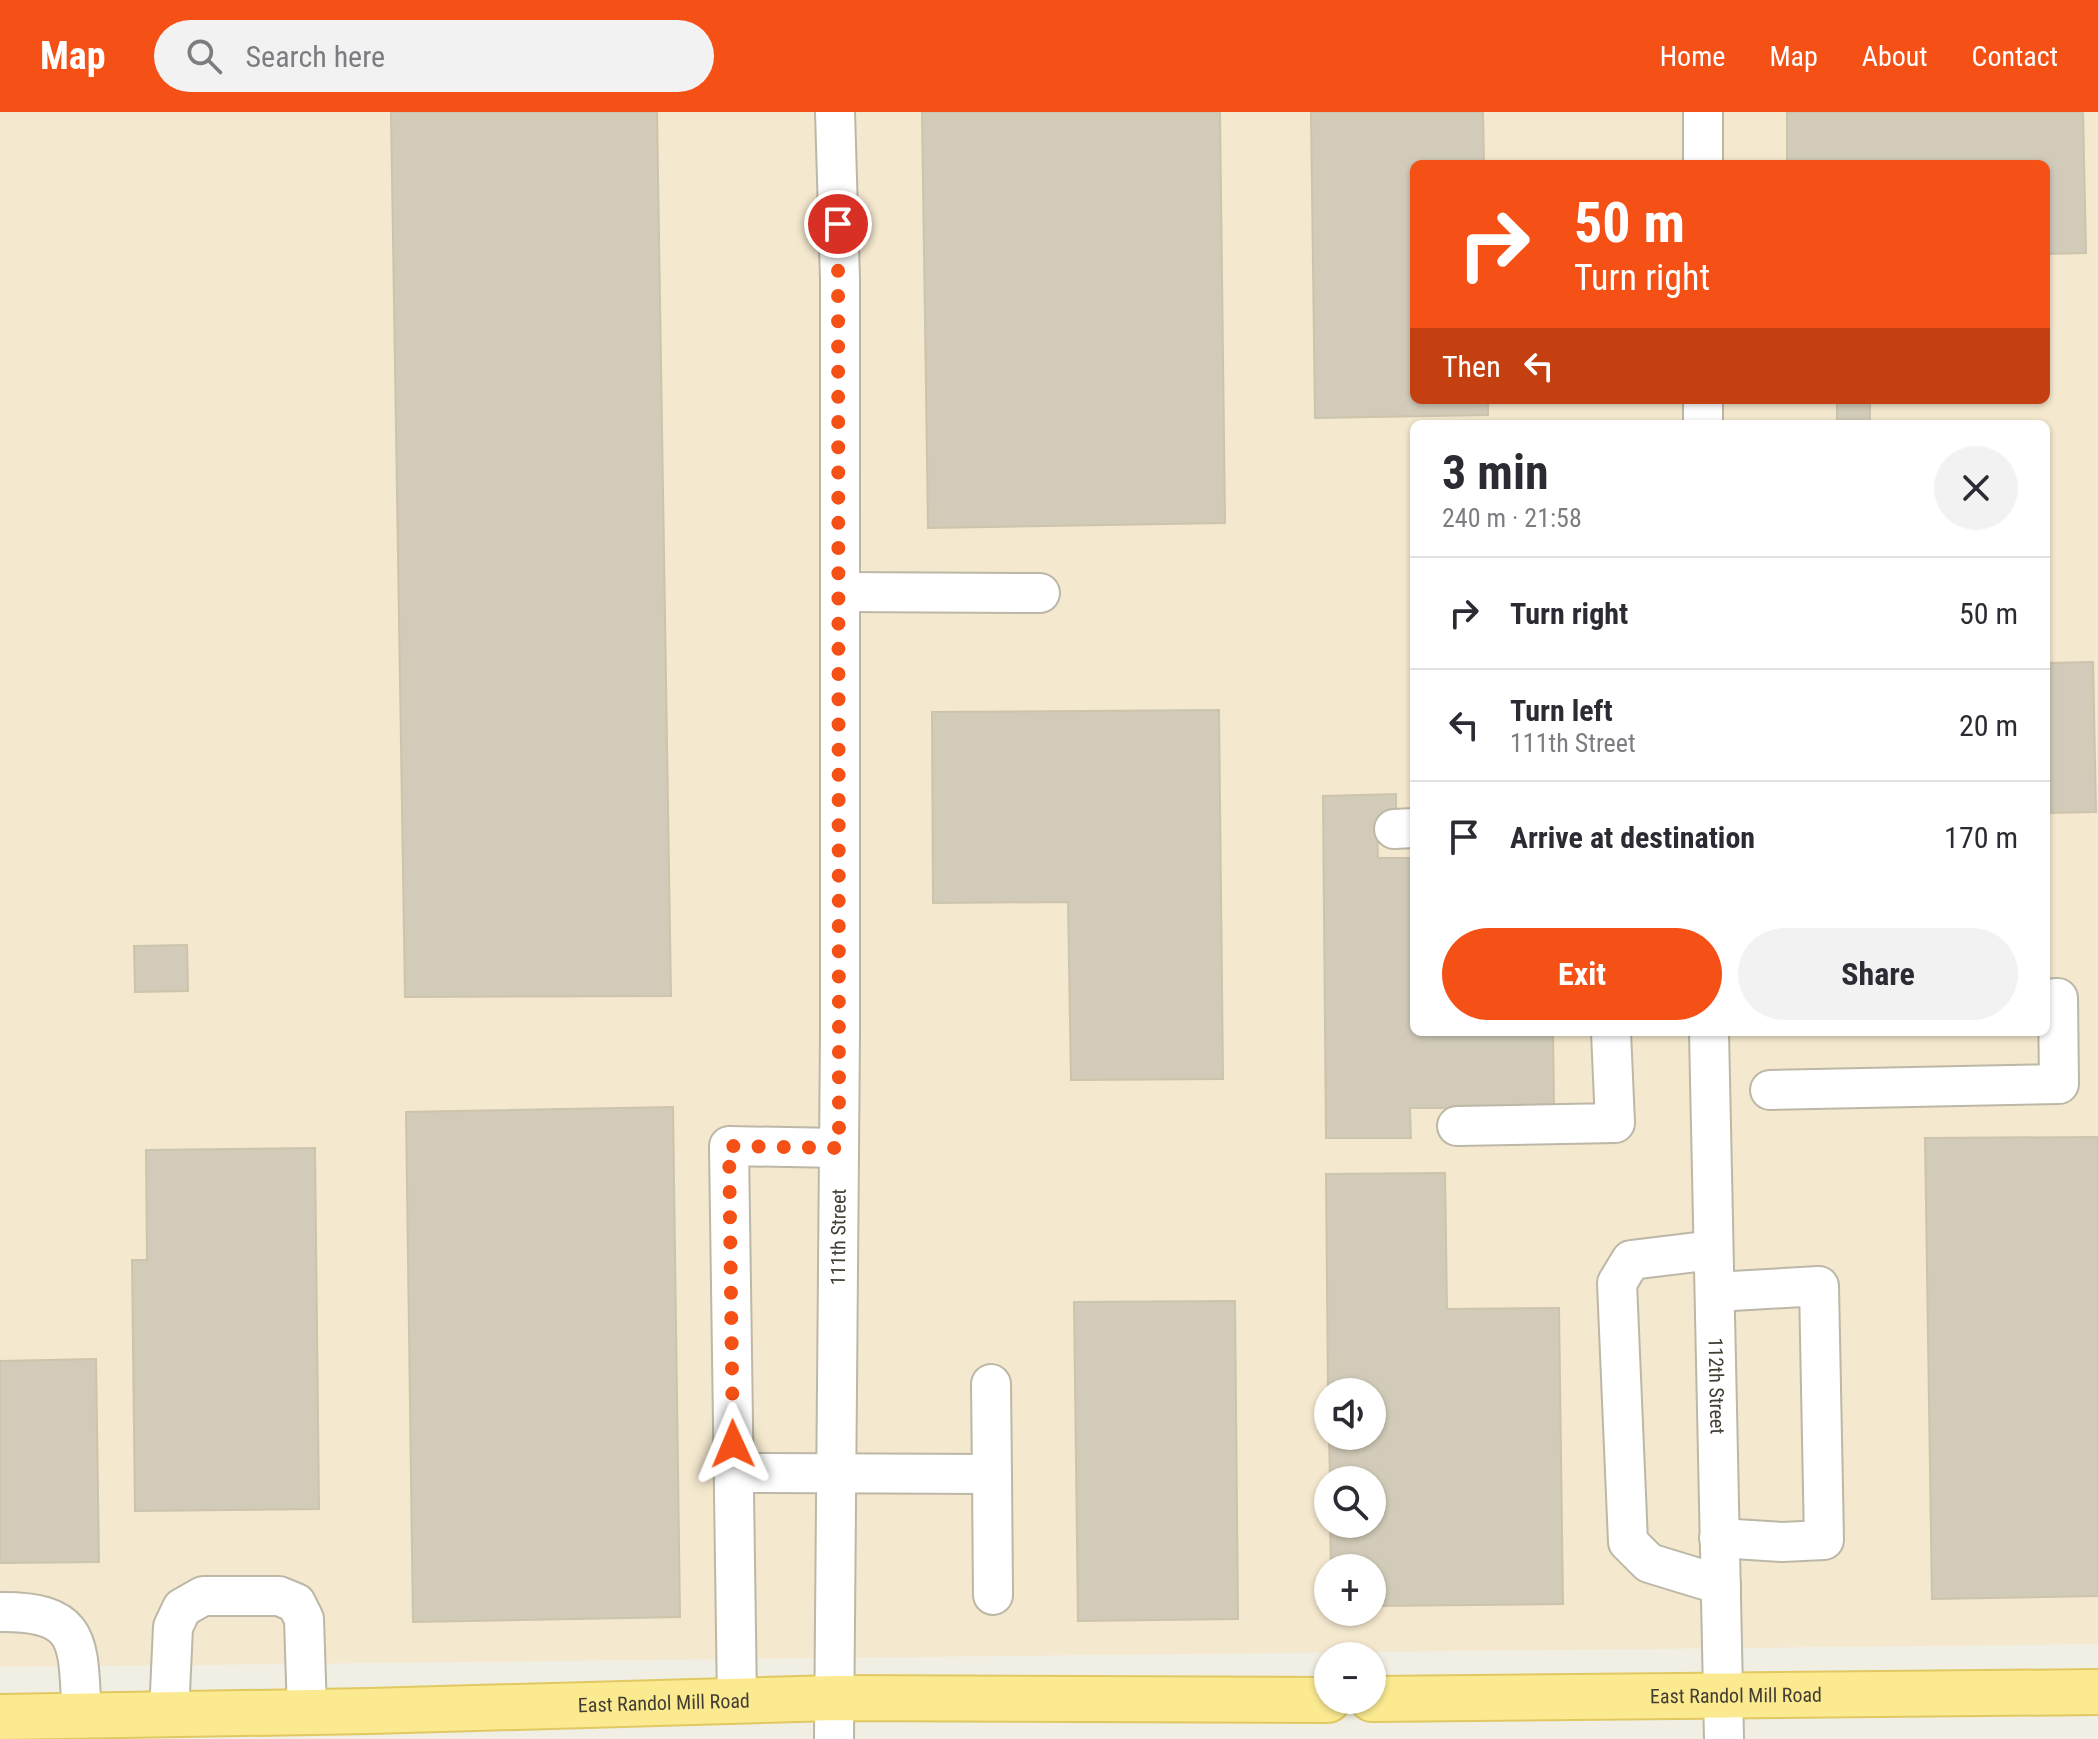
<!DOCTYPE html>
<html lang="en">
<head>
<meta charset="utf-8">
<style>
	body { margin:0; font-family:"Roboto Condensed",sans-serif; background:#f2f2f3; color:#2b2b33; height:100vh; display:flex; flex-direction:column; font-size:30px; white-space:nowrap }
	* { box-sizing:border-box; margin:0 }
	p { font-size:26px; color:#7c7c81 }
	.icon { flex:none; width:44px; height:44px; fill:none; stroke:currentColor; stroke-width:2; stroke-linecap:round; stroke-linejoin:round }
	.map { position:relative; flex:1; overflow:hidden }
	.sheet { position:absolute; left:1410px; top:308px; width:640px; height:616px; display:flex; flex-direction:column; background:#fff; border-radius:12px; box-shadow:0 2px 6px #0004 }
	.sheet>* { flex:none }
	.banner { position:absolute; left:1410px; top:48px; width:640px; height:244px; border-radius:12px; box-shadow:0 2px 6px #0004; background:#f55116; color:#fff; overflow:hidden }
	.tools { position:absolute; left:1314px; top:1266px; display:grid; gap:16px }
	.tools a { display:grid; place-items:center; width:72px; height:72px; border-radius:50%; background:#fff; box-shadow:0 2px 6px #0004; font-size:40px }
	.pin { position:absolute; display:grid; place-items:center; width:68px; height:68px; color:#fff; margin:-34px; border:4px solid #fff; border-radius:50%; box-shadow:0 2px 8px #0007 }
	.me { position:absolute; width:88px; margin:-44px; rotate:359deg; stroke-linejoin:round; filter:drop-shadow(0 0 6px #0008) }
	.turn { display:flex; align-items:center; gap:28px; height:168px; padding:0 32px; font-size:36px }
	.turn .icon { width:104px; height:104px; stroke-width:2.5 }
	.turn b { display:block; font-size:56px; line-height:68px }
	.then { display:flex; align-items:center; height:76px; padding:0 32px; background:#0003; gap:16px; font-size:30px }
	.round { display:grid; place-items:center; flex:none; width:84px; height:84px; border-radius:42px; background:#f2f2f3 }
	.overview { display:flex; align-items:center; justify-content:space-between; height:136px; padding:0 32px }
	h1 { font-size:48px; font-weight:700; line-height:60px }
	.button { display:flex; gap:16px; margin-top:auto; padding:16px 32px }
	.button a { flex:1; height:92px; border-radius:48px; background:#f55116; color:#fff; font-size:32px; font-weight:700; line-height:92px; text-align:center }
	.button a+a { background:#f2f2f3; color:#2b2b33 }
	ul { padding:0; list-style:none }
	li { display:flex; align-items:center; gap:24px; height:112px; padding:0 32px; border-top:2px solid #e1e1e2 }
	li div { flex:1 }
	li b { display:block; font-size:30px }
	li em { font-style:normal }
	header { display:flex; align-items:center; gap:48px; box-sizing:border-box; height:112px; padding:0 40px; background:#f55116; color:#fff }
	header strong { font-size:38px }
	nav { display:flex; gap:44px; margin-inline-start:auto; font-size:28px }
	.search { width:560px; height:72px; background:#f2f2f3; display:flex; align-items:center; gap:20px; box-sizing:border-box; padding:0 28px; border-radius:44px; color:#7c7c81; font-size:30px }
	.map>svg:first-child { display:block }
	.commercial { fill:#f4e8ce; fill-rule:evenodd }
	.building { fill:#d2cbb9; stroke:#cdc4ac; stroke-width:2 }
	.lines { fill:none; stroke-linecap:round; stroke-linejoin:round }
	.minor-casing { stroke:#bcb7a6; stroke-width:42 }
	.major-casing { stroke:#e0c962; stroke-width:48 }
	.minor { stroke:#fff; stroke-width:38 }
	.major { stroke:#fcea91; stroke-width:44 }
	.route { stroke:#f55116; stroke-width:14; stroke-dasharray:0 25.2 }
	.labels { text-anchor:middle; stroke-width:6; stroke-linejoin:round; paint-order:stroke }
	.street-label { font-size:20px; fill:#433e33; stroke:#fff }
</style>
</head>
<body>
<header>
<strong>Map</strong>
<div class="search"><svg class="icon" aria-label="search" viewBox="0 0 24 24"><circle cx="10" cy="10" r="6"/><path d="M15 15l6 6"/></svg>Search here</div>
<nav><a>Home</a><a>Map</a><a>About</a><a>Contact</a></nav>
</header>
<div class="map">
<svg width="2098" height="1627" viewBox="0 0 2098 1627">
	<rect width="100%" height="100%" fill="#f1eee3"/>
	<path class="commercial" d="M0 0H2098V1532L0 1555ZM1414 52H2046V288H1414ZM1414 312H2046V920H1414ZM1328 1280H1372V1324H1328ZM1328 1368H1372V1412H1328ZM1328 1456H1372V1500H1328Z"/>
	<path class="building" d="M391 0H657L671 884 405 885Z
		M922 0H1220L1225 411 928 416Z
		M1311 0H1483L1484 52H1414V288H1488V303L1315 306Z
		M1787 0H2083L2086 141 2046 142V52H1787Z
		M1837 288H1870V310H1837Z
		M2093 550 2096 700 2046 701V551Z
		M1219 598 1223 967 1071 968 1068 790 933 791 932 600Z
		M1396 682V712L1377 713 1378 746H1414V920H1553L1554 996H1410L1411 1026H1326L1323 684Z
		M187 833 188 879 135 880 134 834Z
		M673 995 680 1505 413 1510 406 1000Z
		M2098 1025V1484L1932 1487 1925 1026Z
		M315 1036 319 1397 135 1399 132 1148H147L146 1038Z
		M1445 1061 1447 1197 1559 1196 1563 1492 1372 1494V1456H1331L1330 1412H1372V1368H1330L1329 1324H1372V1280H1328L1326 1062Z
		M1235 1189 1238 1507 1078 1509 1074 1190Z
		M96 1247 99 1450 0 1451V1249Z"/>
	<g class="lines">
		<defs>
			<g id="minor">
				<path d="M1703 52V0"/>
				<path d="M1703 288V312"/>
				<path d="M840 480 1040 481"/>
				<path d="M1394 717 1414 716"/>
				<path id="s1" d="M1709 920 1724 1627"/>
				<path d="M1770 978 2059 972 2058 886 2046 887"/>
				<path d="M1457 1014 1615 1011 1611 920"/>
				<path d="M1713 1138 1631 1148 1617 1171 1628 1430 1649 1451 1721 1473"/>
				<path d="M1715 1180 1819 1174 1824 1428 1782 1430 1719 1426"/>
				<path d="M734 1361 992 1362 991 1272"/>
				<path d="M992 1362 993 1483"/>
				<path d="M0 1500C86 1499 77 1534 82 1604"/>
				<path d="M737 1589 729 1034 839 1036"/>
				<path d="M169 1602 173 1515 182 1496 203 1484H279L296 1491 304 1507 307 1600"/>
				<path id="s2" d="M834 1627 840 922V168L835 0"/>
			</g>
			<g id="major">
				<path id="s3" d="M1372 1587 2098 1580"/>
				<path id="s4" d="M0 1605 370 1599 835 1586 1328 1588"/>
			</g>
		</defs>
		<use href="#minor" class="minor-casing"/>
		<use href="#major" class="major-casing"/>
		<use href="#minor" class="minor"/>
		<use href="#major" class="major"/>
	</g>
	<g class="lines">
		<path class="route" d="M733 1332 729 1034 839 1036 838 112"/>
	</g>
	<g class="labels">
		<g class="street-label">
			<text dy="7" stroke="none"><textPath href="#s2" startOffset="502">111th Street</textPath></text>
			<text dy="7" stroke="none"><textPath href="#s1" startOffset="354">112th Street</textPath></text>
			<text dy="7" stroke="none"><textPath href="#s3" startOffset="364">East Randol Mill Road</textPath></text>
			<text dy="7" stroke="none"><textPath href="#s4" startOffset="664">East Randol Mill Road</textPath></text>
		</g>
	</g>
</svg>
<div class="tools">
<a><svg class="icon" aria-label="sound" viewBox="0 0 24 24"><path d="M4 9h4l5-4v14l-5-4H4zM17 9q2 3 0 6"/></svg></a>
<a><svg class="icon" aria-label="search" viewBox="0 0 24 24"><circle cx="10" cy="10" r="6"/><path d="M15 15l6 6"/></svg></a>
<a>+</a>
<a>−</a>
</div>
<div class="pin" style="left:838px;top:112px;background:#d93025"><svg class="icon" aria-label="arrive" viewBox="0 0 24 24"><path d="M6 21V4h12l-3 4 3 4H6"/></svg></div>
<svg class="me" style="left:733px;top:1332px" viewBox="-20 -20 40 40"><path d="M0-17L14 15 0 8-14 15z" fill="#f55116" stroke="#fff" stroke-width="4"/></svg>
<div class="banner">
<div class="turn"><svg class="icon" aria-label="right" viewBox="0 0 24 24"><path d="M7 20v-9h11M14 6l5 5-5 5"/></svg><div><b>50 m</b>Turn right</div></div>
<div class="then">Then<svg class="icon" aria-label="left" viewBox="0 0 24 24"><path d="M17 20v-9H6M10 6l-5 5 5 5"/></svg></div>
</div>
<section class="sheet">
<div class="overview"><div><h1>3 min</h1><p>240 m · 21:58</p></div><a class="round"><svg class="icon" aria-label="close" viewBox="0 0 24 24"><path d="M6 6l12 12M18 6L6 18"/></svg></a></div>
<ul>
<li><svg class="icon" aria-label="right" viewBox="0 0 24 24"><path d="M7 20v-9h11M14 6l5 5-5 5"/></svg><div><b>Turn right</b></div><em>50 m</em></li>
<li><svg class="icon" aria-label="left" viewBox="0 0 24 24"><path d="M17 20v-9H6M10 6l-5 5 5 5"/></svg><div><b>Turn left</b><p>111th Street</p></div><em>20 m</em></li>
<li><svg class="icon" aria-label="arrive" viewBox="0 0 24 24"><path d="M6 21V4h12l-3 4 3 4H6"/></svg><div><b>Arrive at destination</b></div><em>170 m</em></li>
</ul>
<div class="button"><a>Exit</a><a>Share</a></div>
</section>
</div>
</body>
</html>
